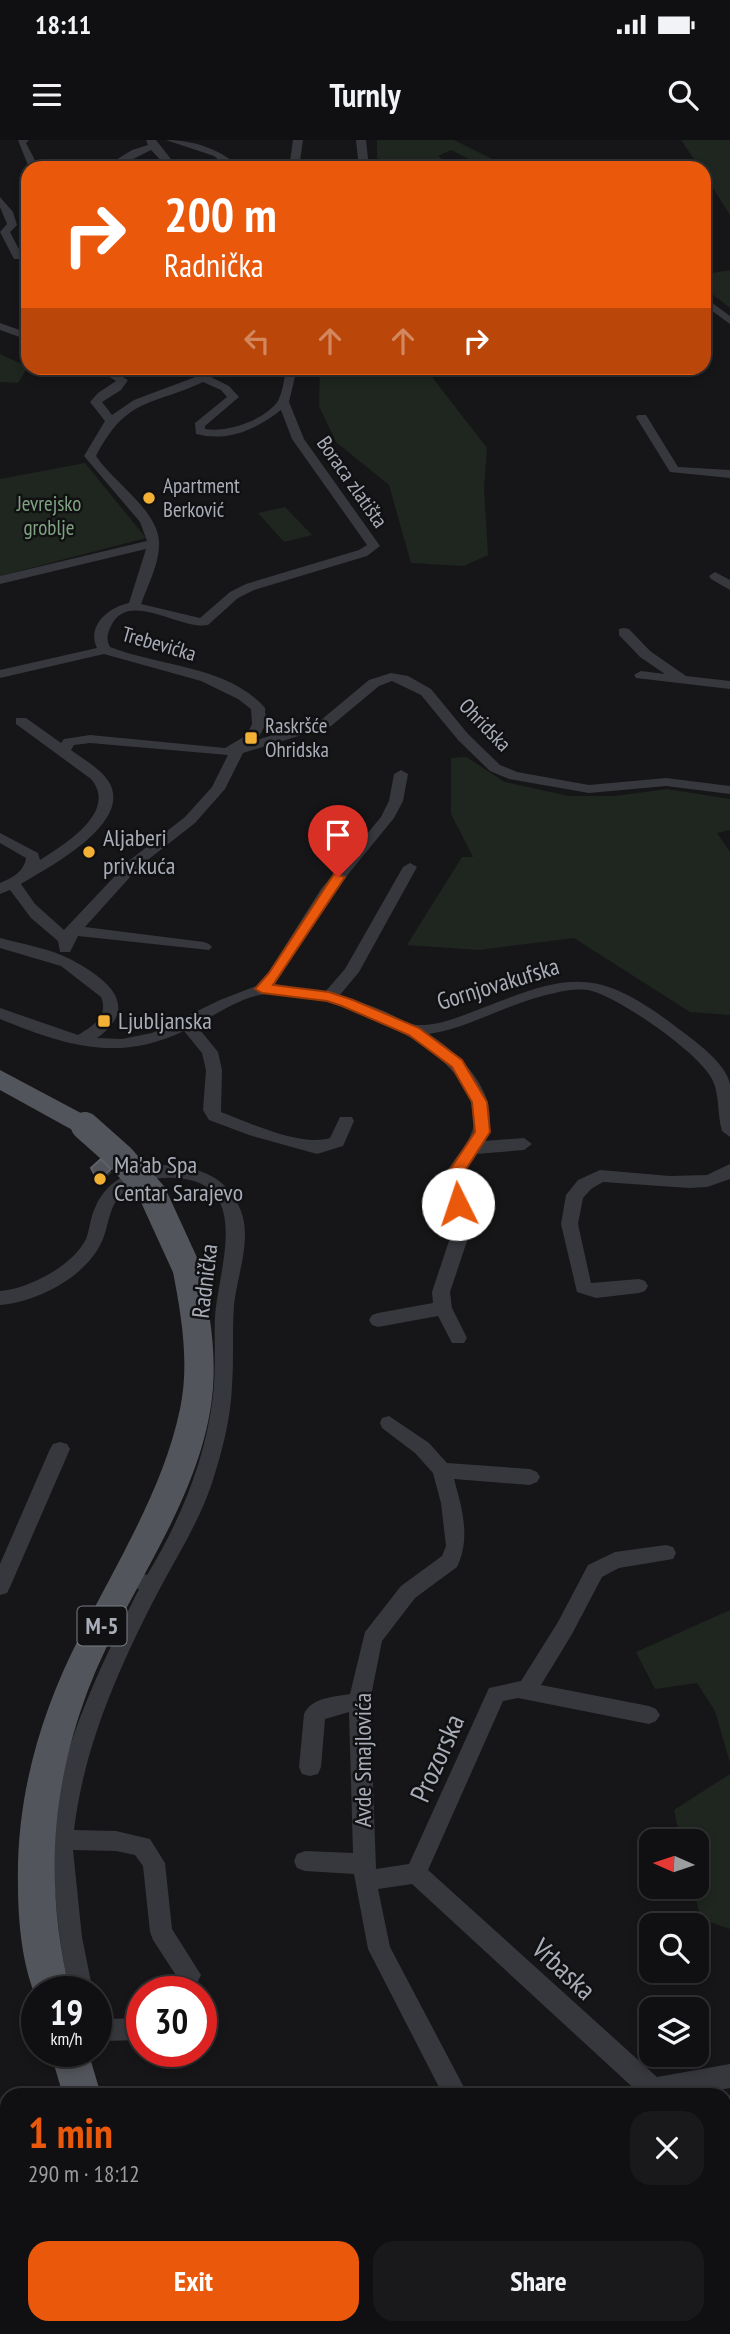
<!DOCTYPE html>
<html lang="en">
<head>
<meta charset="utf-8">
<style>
	body { margin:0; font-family:"PT Sans Narrow",sans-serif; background:#19191b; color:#f1f3f6; height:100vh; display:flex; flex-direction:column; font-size:26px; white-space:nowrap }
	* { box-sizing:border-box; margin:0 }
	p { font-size:23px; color:#9c9d9f }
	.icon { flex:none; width:38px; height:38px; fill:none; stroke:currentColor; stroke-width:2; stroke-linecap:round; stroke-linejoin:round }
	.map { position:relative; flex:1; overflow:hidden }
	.panel { position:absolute; left:0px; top:1948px; width:732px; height:247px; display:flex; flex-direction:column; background:#101012; border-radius:21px 21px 0 0; box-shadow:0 4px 10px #0003,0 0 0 2px #303032 }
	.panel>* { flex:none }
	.guide { position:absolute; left:21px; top:21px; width:690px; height:214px; border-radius:21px; box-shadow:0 4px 10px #0003,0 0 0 2px #303032; background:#ea580c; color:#fff; overflow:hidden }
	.needle { width:46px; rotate:273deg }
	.fabs { position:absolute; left:639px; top:1689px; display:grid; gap:14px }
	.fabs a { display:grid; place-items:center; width:70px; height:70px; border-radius:14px; background:#101012; box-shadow:0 4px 10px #0003,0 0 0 2px #303032; font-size:35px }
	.speed { position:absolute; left:21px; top:1836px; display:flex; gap:14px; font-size:35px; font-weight:700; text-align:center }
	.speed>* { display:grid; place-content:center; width:91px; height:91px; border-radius:50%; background:#101012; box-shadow:0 4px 10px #0003,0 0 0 2px #303032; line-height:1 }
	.speed small { font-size:18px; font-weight:400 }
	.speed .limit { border:10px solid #d22; background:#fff; color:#111 }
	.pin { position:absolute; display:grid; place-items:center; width:60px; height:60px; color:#fff; margin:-72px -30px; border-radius:50% 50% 50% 0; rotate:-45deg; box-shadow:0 0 7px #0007 }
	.pin .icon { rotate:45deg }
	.me { position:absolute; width:77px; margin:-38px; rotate:356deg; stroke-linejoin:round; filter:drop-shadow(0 0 5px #0008) }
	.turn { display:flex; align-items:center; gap:24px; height:147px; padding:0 28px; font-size:32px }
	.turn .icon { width:91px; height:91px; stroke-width:2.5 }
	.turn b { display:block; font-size:49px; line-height:60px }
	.lanes { display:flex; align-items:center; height:66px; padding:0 28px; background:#0003; justify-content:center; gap:35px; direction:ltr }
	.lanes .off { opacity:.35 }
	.round { display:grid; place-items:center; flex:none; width:74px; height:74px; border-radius:21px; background:#19191b }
	.summary { display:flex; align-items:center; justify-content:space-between; height:119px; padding:0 28px }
	h1 { font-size:42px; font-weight:700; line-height:52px; color:#ea580c }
	.cta { display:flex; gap:14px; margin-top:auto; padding:14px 28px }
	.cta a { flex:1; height:80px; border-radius:21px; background:#ea580c; color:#fff; font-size:28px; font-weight:700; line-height:80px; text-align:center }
	.cta a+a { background:#19191b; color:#f1f3f6 }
	.status { display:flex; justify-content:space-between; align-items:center; height:49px; padding:0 35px; background:#101012; direction:ltr }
	.status svg { height:19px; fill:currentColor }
	header { display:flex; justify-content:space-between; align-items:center; height:91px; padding:0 28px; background:#101012; font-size:32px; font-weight:700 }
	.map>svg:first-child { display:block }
	.green { fill:#1e261f }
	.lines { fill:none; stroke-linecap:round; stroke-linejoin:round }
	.street { fill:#37383d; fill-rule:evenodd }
	.secondary { fill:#45474d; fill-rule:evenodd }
	.primary { fill:#53555c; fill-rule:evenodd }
	.primary-bridge { stroke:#53555c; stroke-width:28 }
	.shaded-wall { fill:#2f3033 }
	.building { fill:#525359; stroke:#5f6168; stroke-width:2 }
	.route { fill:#ea580c; stroke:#983908; stroke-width:2 }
	.poi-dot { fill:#f2b134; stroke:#111113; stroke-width:2.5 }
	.labels { text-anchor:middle; stroke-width:5; stroke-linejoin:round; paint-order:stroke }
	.far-street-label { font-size:21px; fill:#a8adb8; stroke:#111113 }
	.far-poi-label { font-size:21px; fill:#a8adb8; stroke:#111113; text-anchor:start }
	.far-park-label { font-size:21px; fill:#7fa381; stroke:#111113 }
	.shield { fill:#111113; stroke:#7b7e86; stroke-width:2 }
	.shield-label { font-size:23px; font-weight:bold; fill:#a8adb8 }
	.poi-label { font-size:24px; fill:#a8adb8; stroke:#111113; text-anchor:start }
	.street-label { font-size:24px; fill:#a8adb8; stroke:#111113 }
	.near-street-label { font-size:28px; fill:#a8adb8; stroke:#111113 }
</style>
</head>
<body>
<div class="status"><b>18:11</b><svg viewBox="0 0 49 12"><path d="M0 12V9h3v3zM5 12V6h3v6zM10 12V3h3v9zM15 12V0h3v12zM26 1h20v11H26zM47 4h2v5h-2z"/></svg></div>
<header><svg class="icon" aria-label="menu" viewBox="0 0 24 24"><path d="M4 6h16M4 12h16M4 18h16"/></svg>Turnly<svg class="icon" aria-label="search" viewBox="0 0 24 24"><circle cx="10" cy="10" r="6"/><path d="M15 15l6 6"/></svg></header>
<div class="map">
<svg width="730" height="2194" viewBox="0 0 730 2194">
	<rect width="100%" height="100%" fill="#161618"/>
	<path class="green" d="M377 0H454L510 28H487L451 10 438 16 454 28H391V23L377 18Z
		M681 0H730V75L704 34V28H700Z
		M730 130V168L707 150 713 133Z
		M0 214 28 227 18 243 0 242Z
		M320 228H430L432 237 487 308 484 349 488 415 464 426 411 423 389 345 336 302 319 266Z
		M85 323 146 398 0 436V339Z
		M285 367 312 395 284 402 258 373Z
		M466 617 505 642 569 656H615L667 649 730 659V690L717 693 730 712V875L690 872 574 798 479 810 407 805 462 717H473L451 674V618Z
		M730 1470V1623L715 1571 697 1543 655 1549 636 1512Z
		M730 1634V1789L701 1779 693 1747 696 1746V1701H681L674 1670Z"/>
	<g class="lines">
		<path class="street" d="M18 0H29L26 3 39 28H29Z
			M146 0H156L178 28H168L151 10 115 28H103L132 10 148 5Z
			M166 0C193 0 221 9 240 28H229L214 16Z
			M293 0H303L299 28H289Z
			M356 0H366L369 28H359Z
			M0 57 13 72 17 85 10 92 23 117 22 119H14L0 92 7 84 0 67Z
			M704 157 730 176V184L704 165Z
			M0 183 28 193V200L0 190Z
			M95 228H107L128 240 121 250 102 262 112 275 134 260 198 236 199 228H209V236L229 246 239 257 205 286V289C227 293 265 280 278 261 283 252 284 237 287 228H297L289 262 304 299 380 406 367 416 254 450 238 458 208 485C179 490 128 449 111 486 107 494 106 499 110 507 158 526 229 526 265 568L266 584 257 600 321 580 369 540 391 533 408 536 431 549 468 594 500 625 517 632 589 645 666 638 730 646V654L666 646 589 653 509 639 490 631 458 600 421 555 392 541 379 546 331 586 243 613 225 649 195 683 140 726 85 787 204 802 209 804 212 807 209 810 78 796 70 812H60L58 801 31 778 10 750 0 754V743C12 738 24 732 26 718L0 703V693L38 713 40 720C63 705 119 672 91 639L16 584V578H26L61 603 64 599 90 595 225 608 247 595 252 584 251 569 238 559 201 541 104 514 0 538V530L97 508C86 486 109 467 129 463L146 409 0 444V436L147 401 140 382 84 316 105 281 90 262 98 253 116 241ZM203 242 221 250 227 257 195 283 196 294C228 302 255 290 281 270L292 299 367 405 359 410 246 444 230 452 200 478 141 464C148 445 160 422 159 402 158 370 112 341 96 316 127 257 149 267 203 242ZM90 603 228 615 212 647 185 677 130 720 64 790 35 764 21 744C48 728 128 686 111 646 104 630 84 620 71 610L74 605Z
			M638 275H646L678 327 730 330V338L670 332 636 277Z
			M715 432 730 440V450L711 439 709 436Z
			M624 488 629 489 650 511 686 536 730 541V549L636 538 634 535 641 531 665 534 640 517 619 495V489Z
			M401 630 408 634 403 661 394 678 332 754 275 844 325 852 345 829 403 727 410 723 417 727 359 832 339 856C354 860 370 865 384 871 394 875 407 885 418 885 440 886 464 875 485 867 571 833 598 828 675 886 693 900 725 921 730 944 730 960 730 980 730 997L722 991C717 975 720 954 712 939 698 912 621 859 592 851 581 848 567 850 555 853 512 861 473 887 429 894 462 915 506 959 484 1001L524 998 532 1004 524 1010 476 1014 462 1037 472 1086 450 1152 452 1168 467 1198 464 1203H452L438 1176 378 1187 372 1185 369 1180 372 1175 378 1173 433 1163 432 1152 454 1086 444 1037C453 1018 473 1002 474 981 478 909 323 846 265 854 241 857 217 874 196 885L218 912 222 930 221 972C250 983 301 1007 330 998L340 977H352L354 981 343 1006 317 1014 249 995 209 980 203 970 206 930 202 913 184 891C117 923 64 905 0 879V868L78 895C93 886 109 876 101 857L61 826 0 808V798C23 804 52 809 72 820 107 839 142 866 97 898L122 899 152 893 220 860 256 846 268 833 321 749 381 677 389 661 394 634Z
			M730 1024V1039L707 1047 689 1048 603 1042 591 1049 583 1058 578 1084 591 1143 639 1139 645 1141 648 1146 645 1151 639 1153 596 1158 577 1152 561 1084 566 1055 578 1040 600 1030 670 1036 707 1035Z
			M165 1025C200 1027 228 1037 241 1071 252 1100 237 1136 234 1165 232 1192 234 1218 232 1245 231 1278 222 1312 212 1343 199 1382 177 1416 158 1452 119 1527 84 1606 74 1690L116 1691 150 1699 165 1723 172 1789 201 1835 197 1843 189 1846 181 1843 153 1800 150 1792 143 1726 135 1715 116 1711 73 1710 82 1797 93 1852H70C61 1815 57 1778 54 1741 53 1727 49 1712 51 1699 58 1610 100 1528 139 1449L120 1444 117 1438 120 1432 127 1430 147 1435C181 1379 205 1321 213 1256 216 1230 214 1203 215 1177 218 1129 254 1042 175 1038 155 1037 135 1040 121 1055 109 1067 109 1084 103 1099 88 1136 38 1162 0 1165V1151C28 1149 73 1126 86 1099 90 1089 90 1078 95 1068 107 1038 136 1028 165 1025Z
			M389 1276 429 1303 447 1323 530 1329 537 1332 540 1337 537 1342 530 1345 454 1339C462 1368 471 1398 457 1427L415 1458 382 1501 370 1561 376 1729 409 1724 489 1548 521 1541 558 1482 588 1425 615 1412 666 1405 673 1407 676 1413 673 1419 619 1428 602 1437 572 1494 541 1545 649 1566 656 1569 660 1575 656 1581 649 1584 518 1558 503 1561 428 1730 657 1937 730 1924V1948L691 1955H641L412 1744 378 1749 390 1807 468 1955H443L368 1809 354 1734 305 1731 297 1728 294 1721 297 1714 305 1711 353 1713 349 1572 325 1579 321 1627 318 1634 310 1636 302 1634 299 1627 304 1574C312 1557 334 1557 350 1554L365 1492 401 1446 442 1416 446 1406 441 1363 433 1333 415 1313 382 1288 380 1283 382 1278Z
			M60 1302 67 1304 70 1309 10 1447 7 1453 0 1455V1424L50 1309 53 1304Z
			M96 1874 107 1879 142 1878V1900L104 1901 96 1898Z
			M724 1986 730 1988V2014L724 2012Z
			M207 2188H233L235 2194H209Z
			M514 2188H540L539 2194H513Z"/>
		<path class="secondary" d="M7 1979V2013L0 2014V1980Z
			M563 2188H609L612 2194H565Z"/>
		<path class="primary" d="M0 930 94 980 98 986 94 992 85 995 76 992 0 950Z
			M186 1117 196 1120 200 1127C209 1167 216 1207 213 1248 204 1358 126 1450 88 1550 50 1652 45 1746 70 1852H37V1860C22 1825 18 1782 18 1745 16 1657 40 1574 80 1496 117 1422 163 1350 180 1269 190 1222 181 1173 172 1127L176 1120Z
			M50 1911H88L101 1955H63Z
			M108 2188H149L151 2194H109Z"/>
		<path class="primary-bridge" d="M85 986 121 1018 153 1055 186 1127"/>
	</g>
	<path class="shaded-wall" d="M111 1029V1033L98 1045V1041Z"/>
	<path class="building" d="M101 1019 111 1029 98 1041 91 1028Z"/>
	<path class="route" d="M334 734 345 737 273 845 329 852 353 860 419 888 462 920 487 962 490 992 461 1037 466 1064 464 1068H453L445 1037 475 992 472 962 452 927 409 895 342 866 327 861 262 853 255 849 269 833Z"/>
	<g class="poi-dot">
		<circle cx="149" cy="358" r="7"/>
		<rect x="244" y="591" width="14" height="14" rx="3.5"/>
		<circle cx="89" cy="712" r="7"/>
		<rect x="97" y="874" width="14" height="14" rx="3.5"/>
		<circle cx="100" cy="1039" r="7"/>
	</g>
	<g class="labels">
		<g class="far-street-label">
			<text transform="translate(352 342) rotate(55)" y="7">Boraca zlatišta</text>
			<text transform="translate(159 504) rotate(16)" y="7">Trebevićka</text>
			<text transform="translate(485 585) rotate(46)" y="7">Ohridska</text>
		</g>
		<g class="far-poi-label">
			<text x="163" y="353">Apartment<tspan x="163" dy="24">Berković</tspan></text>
			<text x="265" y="593">Raskršće<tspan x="265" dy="24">Ohridska</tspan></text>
		</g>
		<g class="far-park-label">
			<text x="49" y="371">Jevrejsko<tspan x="49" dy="24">groblje</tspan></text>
		</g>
		<rect class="shield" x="77.5" y="1466.5" width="49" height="39" rx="5"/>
		<g class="shield-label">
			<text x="102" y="1494">M-5</text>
		</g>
		<g class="poi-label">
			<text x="103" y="706">Aljaberi<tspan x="103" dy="28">priv.kuća</tspan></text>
			<text x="118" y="889">Ljubljanska</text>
			<text x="114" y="1033">Ma'ab Spa<tspan x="114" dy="28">Centar Sarajevo</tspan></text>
		</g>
		<g class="street-label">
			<text transform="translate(498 844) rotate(-17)" y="8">Gornjovakufska</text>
			<text transform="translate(205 1141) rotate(-83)" y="8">Radnička</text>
			<text transform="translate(363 1620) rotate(-90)" y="8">Avde Smajlovića</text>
		</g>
		<g class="near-street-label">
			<text transform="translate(437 1618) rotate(-66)" y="10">Prozorska</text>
			<text transform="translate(564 1829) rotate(43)" y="10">Vrbaska</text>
		</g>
	</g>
</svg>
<div class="fabs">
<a><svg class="needle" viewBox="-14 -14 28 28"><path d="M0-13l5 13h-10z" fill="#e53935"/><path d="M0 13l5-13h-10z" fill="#9c9d9f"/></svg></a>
<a><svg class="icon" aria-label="search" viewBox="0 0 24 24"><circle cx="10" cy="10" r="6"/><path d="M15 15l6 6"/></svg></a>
<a><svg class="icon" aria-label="layers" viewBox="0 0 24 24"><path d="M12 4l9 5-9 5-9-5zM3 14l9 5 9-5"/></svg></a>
</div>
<div class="speed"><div>19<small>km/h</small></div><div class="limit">30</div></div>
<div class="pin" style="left:338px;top:737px;background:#d93025"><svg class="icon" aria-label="arrive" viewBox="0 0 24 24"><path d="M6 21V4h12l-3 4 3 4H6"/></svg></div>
<svg class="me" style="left:458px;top:1064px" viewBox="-20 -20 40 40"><circle r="19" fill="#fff"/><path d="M0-13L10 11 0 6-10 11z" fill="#ea580c"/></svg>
<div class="guide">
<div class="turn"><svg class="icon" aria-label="right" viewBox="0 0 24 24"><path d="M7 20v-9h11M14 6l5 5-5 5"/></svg><div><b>200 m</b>Radnička</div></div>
<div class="lanes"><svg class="icon off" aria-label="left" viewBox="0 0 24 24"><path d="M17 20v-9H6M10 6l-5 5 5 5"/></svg><svg class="icon off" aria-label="ahead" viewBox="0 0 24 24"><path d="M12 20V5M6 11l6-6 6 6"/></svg><svg class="icon off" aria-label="ahead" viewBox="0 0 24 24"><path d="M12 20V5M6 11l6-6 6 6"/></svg><svg class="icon" aria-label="right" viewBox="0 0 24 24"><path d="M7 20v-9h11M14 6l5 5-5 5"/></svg></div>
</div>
<section class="panel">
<div class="summary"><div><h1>1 min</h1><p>290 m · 18:12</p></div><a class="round"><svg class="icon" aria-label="close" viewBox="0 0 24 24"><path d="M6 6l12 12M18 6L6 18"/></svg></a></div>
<div class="cta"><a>Exit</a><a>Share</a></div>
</section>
</div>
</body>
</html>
